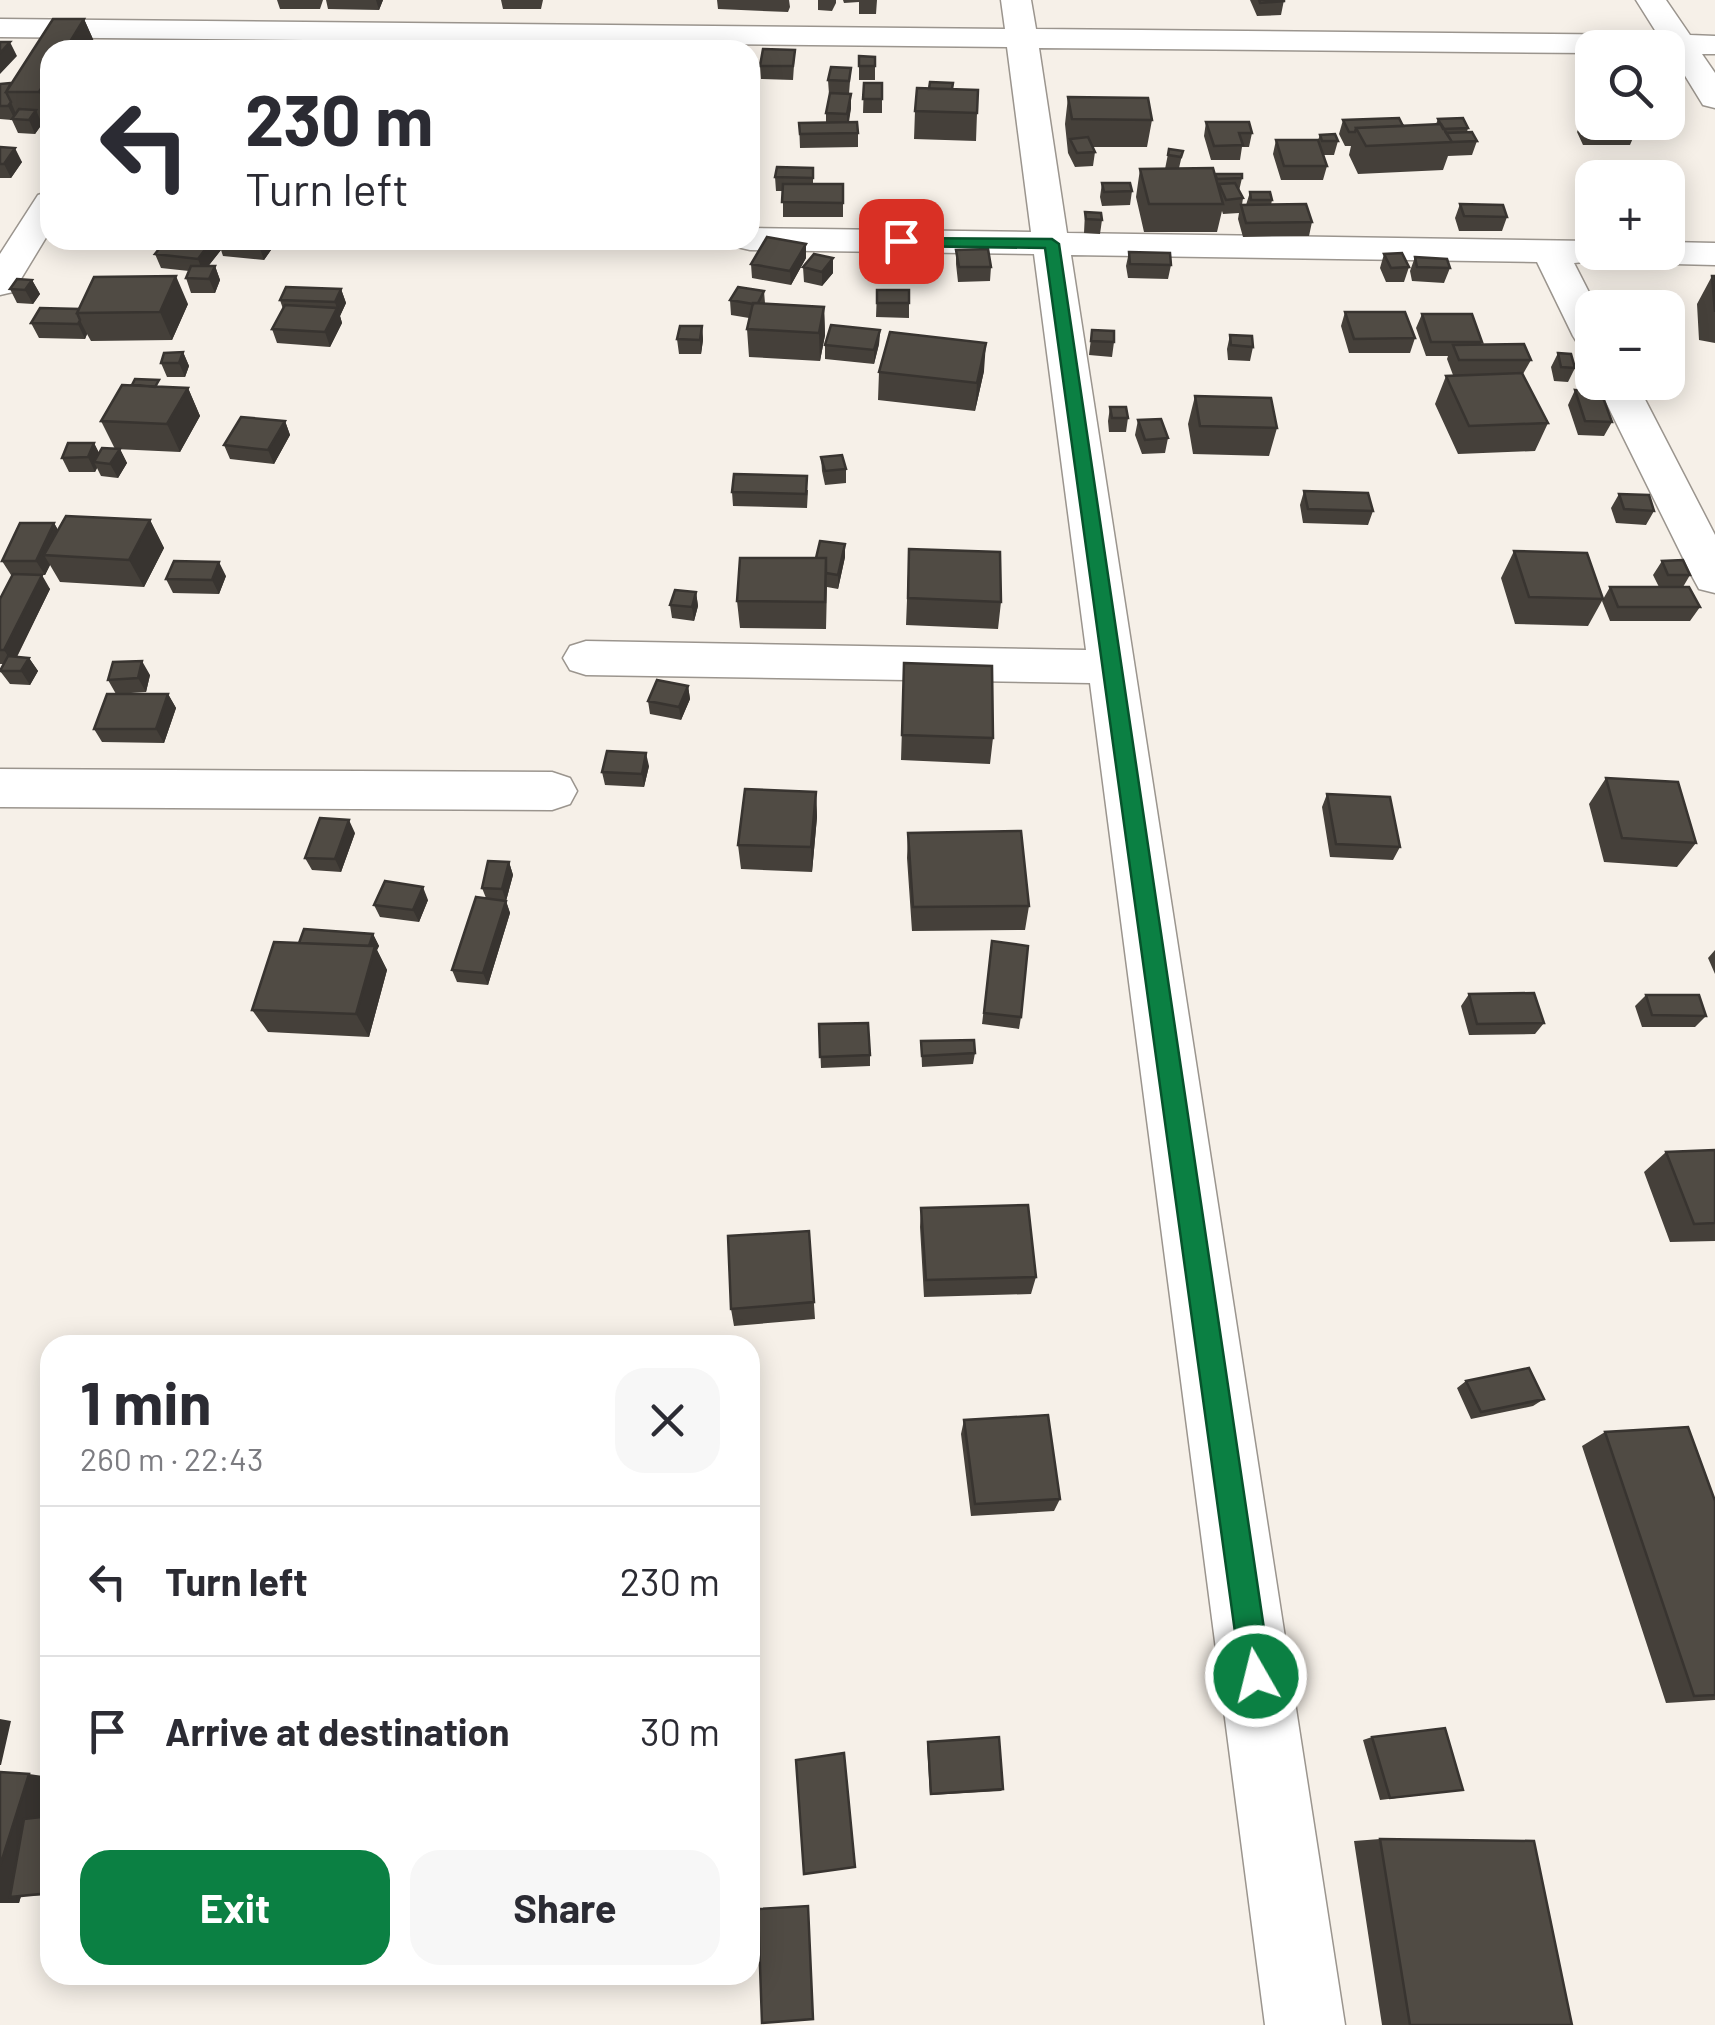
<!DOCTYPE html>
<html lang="en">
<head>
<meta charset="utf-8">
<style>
	body { margin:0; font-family:Barlow,sans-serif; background:#f7f7f7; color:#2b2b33; height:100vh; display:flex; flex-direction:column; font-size:38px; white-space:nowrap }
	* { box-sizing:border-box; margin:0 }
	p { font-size:32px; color:#7c7c81 }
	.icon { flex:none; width:55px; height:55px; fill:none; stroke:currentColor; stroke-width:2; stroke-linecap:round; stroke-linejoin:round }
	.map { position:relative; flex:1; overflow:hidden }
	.drawer { position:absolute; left:40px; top:1335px; width:720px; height:650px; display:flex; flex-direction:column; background:#fff; border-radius:30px; box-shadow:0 5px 25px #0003 }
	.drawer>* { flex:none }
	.top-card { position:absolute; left:40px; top:40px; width:720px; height:210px; border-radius:30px; box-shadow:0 5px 25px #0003; background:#fff; color:#2b2b33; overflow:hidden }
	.buttons { position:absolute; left:1575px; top:30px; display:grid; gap:20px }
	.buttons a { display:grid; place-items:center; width:110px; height:110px; border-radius:20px; background:#fff; box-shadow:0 5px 25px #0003; font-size:50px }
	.pin { position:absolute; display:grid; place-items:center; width:85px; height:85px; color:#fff; margin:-42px; border-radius:20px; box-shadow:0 5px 15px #0006 }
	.me { position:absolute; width:110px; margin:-55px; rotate:352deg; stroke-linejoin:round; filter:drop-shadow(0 0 8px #0008) }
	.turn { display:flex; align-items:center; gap:35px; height:210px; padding:0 40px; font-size:45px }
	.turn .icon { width:130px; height:130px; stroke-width:2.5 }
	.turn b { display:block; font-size:70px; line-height:85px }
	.round { display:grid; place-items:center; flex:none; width:105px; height:105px; border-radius:30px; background:#f7f7f7 }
	.overview { display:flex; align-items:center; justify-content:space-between; height:170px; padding:0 40px }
	h1 { font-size:60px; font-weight:700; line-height:75px }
	.action { display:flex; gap:20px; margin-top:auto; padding:20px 40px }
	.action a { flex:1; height:115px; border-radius:30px; background:#0b8043; color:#fff; font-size:40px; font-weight:700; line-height:115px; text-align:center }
	.action a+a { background:#f7f7f7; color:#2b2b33 }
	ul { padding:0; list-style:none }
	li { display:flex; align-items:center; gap:30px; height:150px; padding:0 40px; border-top:2px solid #e1e1e2 }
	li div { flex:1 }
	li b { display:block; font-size:38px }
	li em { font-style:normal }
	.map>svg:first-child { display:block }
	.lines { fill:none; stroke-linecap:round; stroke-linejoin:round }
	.minor-casing { stroke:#9b958e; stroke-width:3 }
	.minor { fill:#fff; fill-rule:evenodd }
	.wall { fill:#45403a }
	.shaded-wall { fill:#383430 }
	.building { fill:#504b44; stroke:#383430; stroke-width:2.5 }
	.route { fill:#0b8043; stroke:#07532c; stroke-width:2.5 }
</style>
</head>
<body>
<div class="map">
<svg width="1715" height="2025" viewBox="0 0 1715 2025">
	<rect width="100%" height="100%" fill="#f6f0e8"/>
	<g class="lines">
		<defs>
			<path id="minor" d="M1001 0H1031L1036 29 1658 35 1636 0H1666L1690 35 1715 36V54H1702L1715 73V108L1703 105 1668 48H1592V53L1039 48 1067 233 1592 241V252H1610L1605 260 1574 263 1597 308H1592V348L1578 344 1573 336 1537 262 1071 255 1345 2025H1265L1090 683 586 675 570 670 563 658 570 646 586 641 1086 650 1034 254 750 250 737 247 733 240H750V228L1031 232 1007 47 0 37V19L1005 29Z
				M50 191V231L13 292 0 295V254L38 195Z
				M1668 242 1715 243V265L1632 263 1619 260 1614 252H1668Z
				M1596 382H1636L1715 535V593L1699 589 1693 578Z
				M0 769 552 772 570 778 577 791 570 804 552 810 0 807Z"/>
		</defs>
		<use href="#minor" class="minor-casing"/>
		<use href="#minor" class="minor"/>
	</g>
	<path class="wall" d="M277 0H323L320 9H280Z
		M326 0H383L379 10 328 9Z
		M501 0H543L541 9H503Z
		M717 0H789L790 7 788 12 718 9Z
		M818 0H836V3L832 11 818 10Z
		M843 0H877L876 14H859V2L844 3Z
		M1250 0H1284L1281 15 1257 16Z
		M84 19 96 46 93 50H50V119H40L42 124 35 134 18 133 12 120 0 119V84L11 83Z
		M795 50 793 80 761 79 760 66Z
		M859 56 875 57V80H859Z
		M851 68 849 94 851 108 849 122 858 133V147L800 148 799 123H826V113L830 94H829L828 80Z
		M864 83H882V113H863Z
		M952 89 977 113 976 141 914 139 915 111Z
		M1068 97 1152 120 1147 147H1093L1095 152 1093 166 1075 167 1068 153 1065 124Z
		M1583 118 1636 131 1630 145H1583L1577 132Z
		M1438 119 1468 128 1467 132 1477 141 1472 155 1448 156 1443 170 1358 174 1349 155 1351 146H1345L1339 134 1343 120 1403 126 1436 124Z
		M1206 122 1252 133 1249 147H1242L1240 160H1211L1204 136Z
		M1320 135 1338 141 1334 155H1324L1327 166 1323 180H1281L1273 154 1276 140H1318Z
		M0 147 22 162 11 178H0Z
		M1169 149 1183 151 1179 168 1215 176 1242 178 1239 191 1243 198 1242 205H1246L1250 192 1272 200 1271 205 1312 222 1309 236 1243 237 1238 219 1239 213 1223 214 1222 211 1217 232H1144L1136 197 1140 169H1165Z
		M813 168V184H843V217H783V191H776L775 177Z
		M1102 183 1132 191 1130 205 1102 206 1100 197Z
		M1668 202 1682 214 1675 228H1668Z
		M1460 204 1507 217 1502 231H1459L1455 218Z
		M1085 212 1102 220 1100 234 1084 233Z
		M166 240H217L218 242 268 240 271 250 264 260 223 256 221 250 208 266H215L220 280 215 293H191L186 278 189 271 161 268 155 254Z
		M956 250 991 267 990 281 958 282 956 264Z
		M1129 252 1171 265 1168 279 1128 278 1126 266Z
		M1384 254 1409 267 1404 282H1386L1380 268Z
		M1415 257 1450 268 1444 283 1412 281 1410 271Z
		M806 258 791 285 752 278 751 264Z
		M833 258V273L822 286 804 282 803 267Z
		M1712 276H1715V343L1699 340 1697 304Z
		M32 280 40 294 33 304 17 303 10 289Z
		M341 289 346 303 340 316 342 323 330 347 277 343 272 329 283 309 280 300Z
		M877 290H909V318L876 317Z
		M764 291 765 303 824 307 825 335 820 361 749 357 747 329 749 318 731 315 730 300Z
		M188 304 172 340 91 341 87 334 85 339 39 338 31 323 79 309Z
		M1345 312 1415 338 1410 353H1349L1341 326Z
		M1422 314 1482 342 1481 344 1531 360 1523 374 1548 423 1535 451 1458 454 1435 404 1446 376 1479 375H1453L1447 359 1448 356H1426L1416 328Z
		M702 326 703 340 701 354H679L677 339Z
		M880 330 879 344 874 364 825 359V345Z
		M1092 330 1114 342 1112 357 1089 355Z
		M1230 335 1253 347 1250 361 1228 360 1227 349Z
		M183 352 189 366 185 377H167L161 363Z
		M1558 353 1575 368 1568 382 1554 381 1551 367Z
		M984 371 975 411 878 400 879 372Z
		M162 387 188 388 200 416 180 452 115 449 101 421Z
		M1575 390 1612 422 1604 436 1578 435 1568 405Z
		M1195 396 1277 428 1269 456 1193 454 1188 424Z
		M1110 407 1128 418 1126 432H1109L1108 421Z
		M1138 420 1168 438 1165 453 1142 454 1135 435Z
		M285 421 290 435 274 464 230 459 224 445Z
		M94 443 99 453 120 449 127 463 118 478 101 476 97 468 95 472H69L62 458Z
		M821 457 846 469V483L825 485 822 471Z
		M808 490 807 508 733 506 732 492Z
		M1304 491 1373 511 1368 525 1303 523 1300 505Z
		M1619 494 1654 511 1646 525 1616 523 1611 508Z
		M150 520 164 548 144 587 60 582 50 565 45 575H35L50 589 17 657 29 658 38 671 30 685 10 684 0 671 4 664H0V599L13 575H11L2 561 54 523 58 530Z
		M845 544V557L838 589 827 587 826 629 740 628 737 601Z
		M909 549 1001 602 998 629 906 625Z
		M1514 551 1603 599 1588 626 1515 624 1501 578Z
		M1662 561 1690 575 1683 587 1700 607 1690 621H1610L1602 601 1610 587H1659L1653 575Z
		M226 576 219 594 173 593 166 579Z
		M696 592 698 606 694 621 672 618 670 605Z
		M904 663 993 738 990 764 901 760Z
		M150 675 146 692 116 694 108 680Z
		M688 686 690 699 681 720 650 714 648 701Z
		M168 694 176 708 164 743 102 742 94 729Z
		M649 766 644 787 605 785 602 772Z
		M1606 778 1696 843 1677 867 1604 862 1589 804Z
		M816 792 817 817 812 872 741 869 738 845Z
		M1327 794 1400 847 1393 860 1330 857 1322 807Z
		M355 833 341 872 312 870 305 858Z
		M908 833 1029 906 1025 930 912 931 907 858Z
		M509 862 513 875 506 901 510 913 488 985 457 982 452 970 486 898 482 888Z
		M428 900 419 922 380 917 374 905Z
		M373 934 379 946 377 950 387 970 369 1037 268 1032 252 1010 299 943Z
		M992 941 1021 1017 1019 1029 982 1024Z
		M1715 950V974L1708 958Z
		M1469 994 1544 1023 1535 1034 1469 1035 1461 1006Z
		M1646 995 1706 1016 1695 1027H1642L1635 1006Z
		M819 1024 870 1055V1066L821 1068Z
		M921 1041 975 1053 973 1064 922 1067Z
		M1715 1150V1241L1670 1242 1644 1172 1666 1152Z
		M921 1208 1036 1277 1031 1294 924 1297 920 1227Z
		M809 1231 815 1319 734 1326 731 1309Z
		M1466 1381 1544 1399 1533 1406 1471 1419 1457 1388Z
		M964 1420 1060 1499 1054 1511 971 1516 961 1434Z
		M1605 1432 1715 1501V1700L1666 1703 1582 1446Z
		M1372 1737 1463 1790 1380 1800 1363 1740Z
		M928 1742 1003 1789 1001 1791 930 1795 927 1744Z
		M50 1777V1800L45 1817 50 1816V1895L21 1896 19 1903H0Z
		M1380 1839 1572 2025H1382L1354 1841Z"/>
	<path class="shaded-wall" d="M376 0H383L379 10Z
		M84 19 96 46 93 50H65Z
		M10 42 17 56 0 74V53Z
		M50 74V116L39 92Z
		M851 94V108L847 128V114Z
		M11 102 17 116 15 120 8 106Z
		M36 110 42 124 35 134 29 120Z
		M15 148 22 162 11 178 4 164Z
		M212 240H217L221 250 203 273 198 259Z
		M264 240H268L271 250 264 260 259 246Z
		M806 244V258L791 285 790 271Z
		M833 258V273L822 286V272Z
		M215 266 220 280 215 293 209 279Z
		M176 276 188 304 172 340 160 312Z
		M32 280 40 294 33 304 25 290Z
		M341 289 346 303 340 316 342 323 330 347 325 332 337 309 335 302Z
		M824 307 825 335 820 361 819 333Z
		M80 320 87 334 85 339 78 324Z
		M702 326 703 340 701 354 700 340Z
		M880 330 879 344 874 364V350Z
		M986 343 984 371 975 411 977 383Z
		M183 352 189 366 185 377 179 363Z
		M188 388 200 416 180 452 167 424Z
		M285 421 290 435 274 464 268 450Z
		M94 443 101 457 94 462 97 468 95 472 88 457Z
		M120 449 127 463 118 478 110 464Z
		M150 520 164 548 144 587 129 560Z
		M54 523 62 537 44 555 50 565 45 575 36 561Z
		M845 544V557L838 589V575Z
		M219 562 226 576 219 594 212 580Z
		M42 575 50 589 13 664 4 650Z
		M696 592 698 606 694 621 692 607Z
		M29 658 38 671 30 685 21 671Z
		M142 661 150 675 146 692 138 678Z
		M688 686 690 699 681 720 679 707Z
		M168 694 176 708 164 743 156 729Z
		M646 753 649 766 644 787 642 774Z
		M816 792 817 817 812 872 811 847Z
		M349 820 355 833 341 872 335 859Z
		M509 862 513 875 506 901 502 889Z
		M423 887 428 900 419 922 413 910Z
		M506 901 510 913 488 985 483 973Z
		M373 934 379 946 377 950 387 970 369 1037 356 1014 365 957Z
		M0 1719 11 1721 1 1765H0Z
		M29 1774 50 1777V1800L22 1895 10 1897 21 1896 19 1903H0V1866Z"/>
	<path class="building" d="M1259 0H1284V1L1260 3Z
		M53 19H84L65 50H50V74L39 92H6Z
		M0 42H10L0 53Z
		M763 49 795 50 793 66H760Z
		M859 56 875 57V66H859Z
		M831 67 851 68 849 81 828 80Z
		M930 82 953 83 952 89H929Z
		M11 83 6 92 11 102 8 106H0V84Z
		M864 83H882V99H863Z
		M917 88 978 90 977 113 915 111Z
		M830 93 851 94 847 114 826 113Z
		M1068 97 1148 98 1152 120 1072 119Z
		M19 109 36 110 29 120 12 119Z
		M1399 118 1403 126 1356 128 1355 132H1349L1343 120Z
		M1463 118 1468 128 1443 129 1438 119Z
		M1583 118H1592V122H1632L1636 131H1589Z
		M857 122 858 133 800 134 799 123Z
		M1206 122H1249L1252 133H1239L1243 145 1214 146Z
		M1441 124 1452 142 1366 146 1356 128Z
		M1472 132 1477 141 1452 142 1446 133Z
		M1335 134 1338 141H1322L1320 135Z
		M1088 137 1095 152 1077 153 1070 139Z
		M1276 140H1318L1327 166H1284Z
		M0 147 15 148 4 164H0Z
		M1169 149 1183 151 1181 157 1168 155Z
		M777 167 813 168V178L775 177Z
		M1213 168 1223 204H1149L1140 169Z
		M1215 174H1242V178L1217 179Z
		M1102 183H1130L1132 191 1104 192Z
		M1235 183 1243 198 1226 200 1219 184Z
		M783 184H843V203L782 202Z
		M1250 192H1270L1272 200H1251Z
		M1668 202 1679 203 1682 214 1668 213Z
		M1306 204 1312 222 1246 223 1241 205Z
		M1460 204 1503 205 1507 217 1464 216Z
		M1085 212 1101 213 1102 220 1086 219Z
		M767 237 806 244 790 271 751 264Z
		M166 240H212L198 259 155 254Z
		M219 240H264L259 246 218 242Z
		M988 249 991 267H959L956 250Z
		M1129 252 1170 253 1171 265 1130 264Z
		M1402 253 1409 267 1391 268 1384 254Z
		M814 254 833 258 822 272 803 267Z
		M1415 257 1447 259 1450 268 1417 267Z
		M191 266H215L209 279 186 278Z
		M176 276 160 312 77 313 94 277Z
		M1712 276H1715V312Z
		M17 279 32 280 25 290 10 289Z
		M286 287 341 289 335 302 280 300Z
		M738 287 764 291 758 303H753V304L730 300Z
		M877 290H909V303H877Z
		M753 303 824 307 819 333 747 329Z
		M285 305 337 308 325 332 272 329Z
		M40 308 79 309 77 313 80 320 78 324 31 323Z
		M1345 312H1405L1415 338 1354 339Z
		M1422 314H1472L1482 342H1431Z
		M831 325 880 330 874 350 825 345Z
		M680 326H702L700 340 677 339Z
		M1092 330 1114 331V342L1091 341Z
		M890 332 986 343 977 383 879 372Z
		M1230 335 1252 336 1253 347 1231 345Z
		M1524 344 1531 360H1459L1453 345Z
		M183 352 179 363H161L164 353Z
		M1558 353 1571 354 1575 368 1561 367Z
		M1522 373 1548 423 1469 426 1446 376Z
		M135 379 159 380 155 387 132 385Z
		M122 385 188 388 167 424 101 421Z
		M1575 390 1601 392 1612 422 1585 421Z
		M1195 396 1271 398 1277 428 1200 426Z
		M1110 407H1126L1128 418H1112Z
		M241 417 285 421 268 450 224 445Z
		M1161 419 1168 438 1145 440 1138 420Z
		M68 443H94L88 457 62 458Z
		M102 448 120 449 110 464 94 462Z
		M842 455 846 469 825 471 821 457Z
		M734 474 807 476 806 494 732 492Z
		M1304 491 1368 493 1373 511 1308 509Z
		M1619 494 1649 495 1654 511 1624 509Z
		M66 516 150 520 129 560 44 555Z
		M20 523H54L36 561H2Z
		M820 541 845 544 838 575 826 573V558H816Z
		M909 549 1000 552 1001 602 908 598Z
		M1514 551 1587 553 1603 599 1529 597Z
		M740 558H826L825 602 737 601Z
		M1683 560 1690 575H1668L1662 561Z
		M174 561 219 562 212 580 166 579Z
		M13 574 42 575 4 650H0V599Z
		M1610 587H1689L1700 607H1618Z
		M675 590 696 592 692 607 670 605Z
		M8 656 29 658 21 671H0Z
		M142 661 138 678 108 680 113 662Z
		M904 663 992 666 993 738 902 735Z
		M657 680 688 686 679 707 648 701Z
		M107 694H168L156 729H94Z
		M607 751 646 753 642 774 602 772Z
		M1606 778 1678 782 1696 843 1622 838Z
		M745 789 816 792 811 847 738 845Z
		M1327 794 1390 797 1400 847 1336 844Z
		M320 818 349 820 335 859 305 858Z
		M1021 831 1029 906 913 907 908 833Z
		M488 861 509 862 502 889 482 888Z
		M385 881 423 887 413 910 374 905Z
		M476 897 506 901 483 973 452 970Z
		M304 929 373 934 369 946 299 943Z
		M992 941 1028 946 1021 1017 984 1013Z
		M274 942 375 946 356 1014 252 1010Z
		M1534 993 1544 1023 1477 1024 1469 994Z
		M1646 995H1699L1706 1016 1652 1015Z
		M868 1023 870 1055 820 1057 819 1024Z
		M974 1040 975 1053 922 1056 921 1041Z
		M1715 1150V1223L1694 1224 1666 1152Z
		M1028 1205 1036 1277 926 1280 921 1208Z
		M809 1231 814 1302 731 1309 728 1236Z
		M1529 1368 1544 1399 1481 1412 1466 1381Z
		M1048 1415 1060 1499 975 1504 964 1420Z
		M1688 1427 1715 1501V1695L1694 1696 1605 1432Z
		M1445 1728 1463 1790 1390 1798 1372 1737Z
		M999 1737 1003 1789 931 1794 928 1742Z
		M844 1753 855 1867 804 1874 796 1760Z
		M0 1772 29 1774 0 1866Z
		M50 1816V1893L10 1897 24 1819Z
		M1380 1839 1534 1841 1572 2025H1410Z
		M808 1906 813 2019 762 2023 758 1909Z"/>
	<path class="route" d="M895 238 1052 239 1059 244 1271 1676 1266 1686 1256 1690 1246 1686 1241 1676 1045 248 901 246 893 241Z"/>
</svg>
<div class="buttons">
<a><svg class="icon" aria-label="search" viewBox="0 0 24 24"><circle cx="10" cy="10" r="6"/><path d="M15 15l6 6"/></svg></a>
<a>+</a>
<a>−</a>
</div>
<div class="pin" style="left:901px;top:241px;background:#d93025"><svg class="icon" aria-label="arrive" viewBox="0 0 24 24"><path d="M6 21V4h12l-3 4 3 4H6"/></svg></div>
<svg class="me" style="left:1256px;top:1676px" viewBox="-20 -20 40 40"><circle r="17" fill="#0b8043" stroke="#fff" stroke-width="3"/><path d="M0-11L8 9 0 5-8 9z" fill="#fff"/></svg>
<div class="top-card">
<div class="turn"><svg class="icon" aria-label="left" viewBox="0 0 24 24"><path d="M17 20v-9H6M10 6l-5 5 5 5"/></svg><div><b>230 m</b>Turn left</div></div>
</div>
<section class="drawer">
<div class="overview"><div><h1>1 min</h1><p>260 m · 22:43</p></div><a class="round"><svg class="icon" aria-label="close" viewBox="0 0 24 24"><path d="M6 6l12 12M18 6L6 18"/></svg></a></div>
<ul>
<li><svg class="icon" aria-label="left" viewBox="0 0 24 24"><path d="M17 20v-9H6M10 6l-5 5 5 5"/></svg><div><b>Turn left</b></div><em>230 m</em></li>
<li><svg class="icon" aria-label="arrive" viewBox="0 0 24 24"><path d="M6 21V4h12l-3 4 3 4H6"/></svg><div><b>Arrive at destination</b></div><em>30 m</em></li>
</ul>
<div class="action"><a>Exit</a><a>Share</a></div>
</section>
</div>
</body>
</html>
